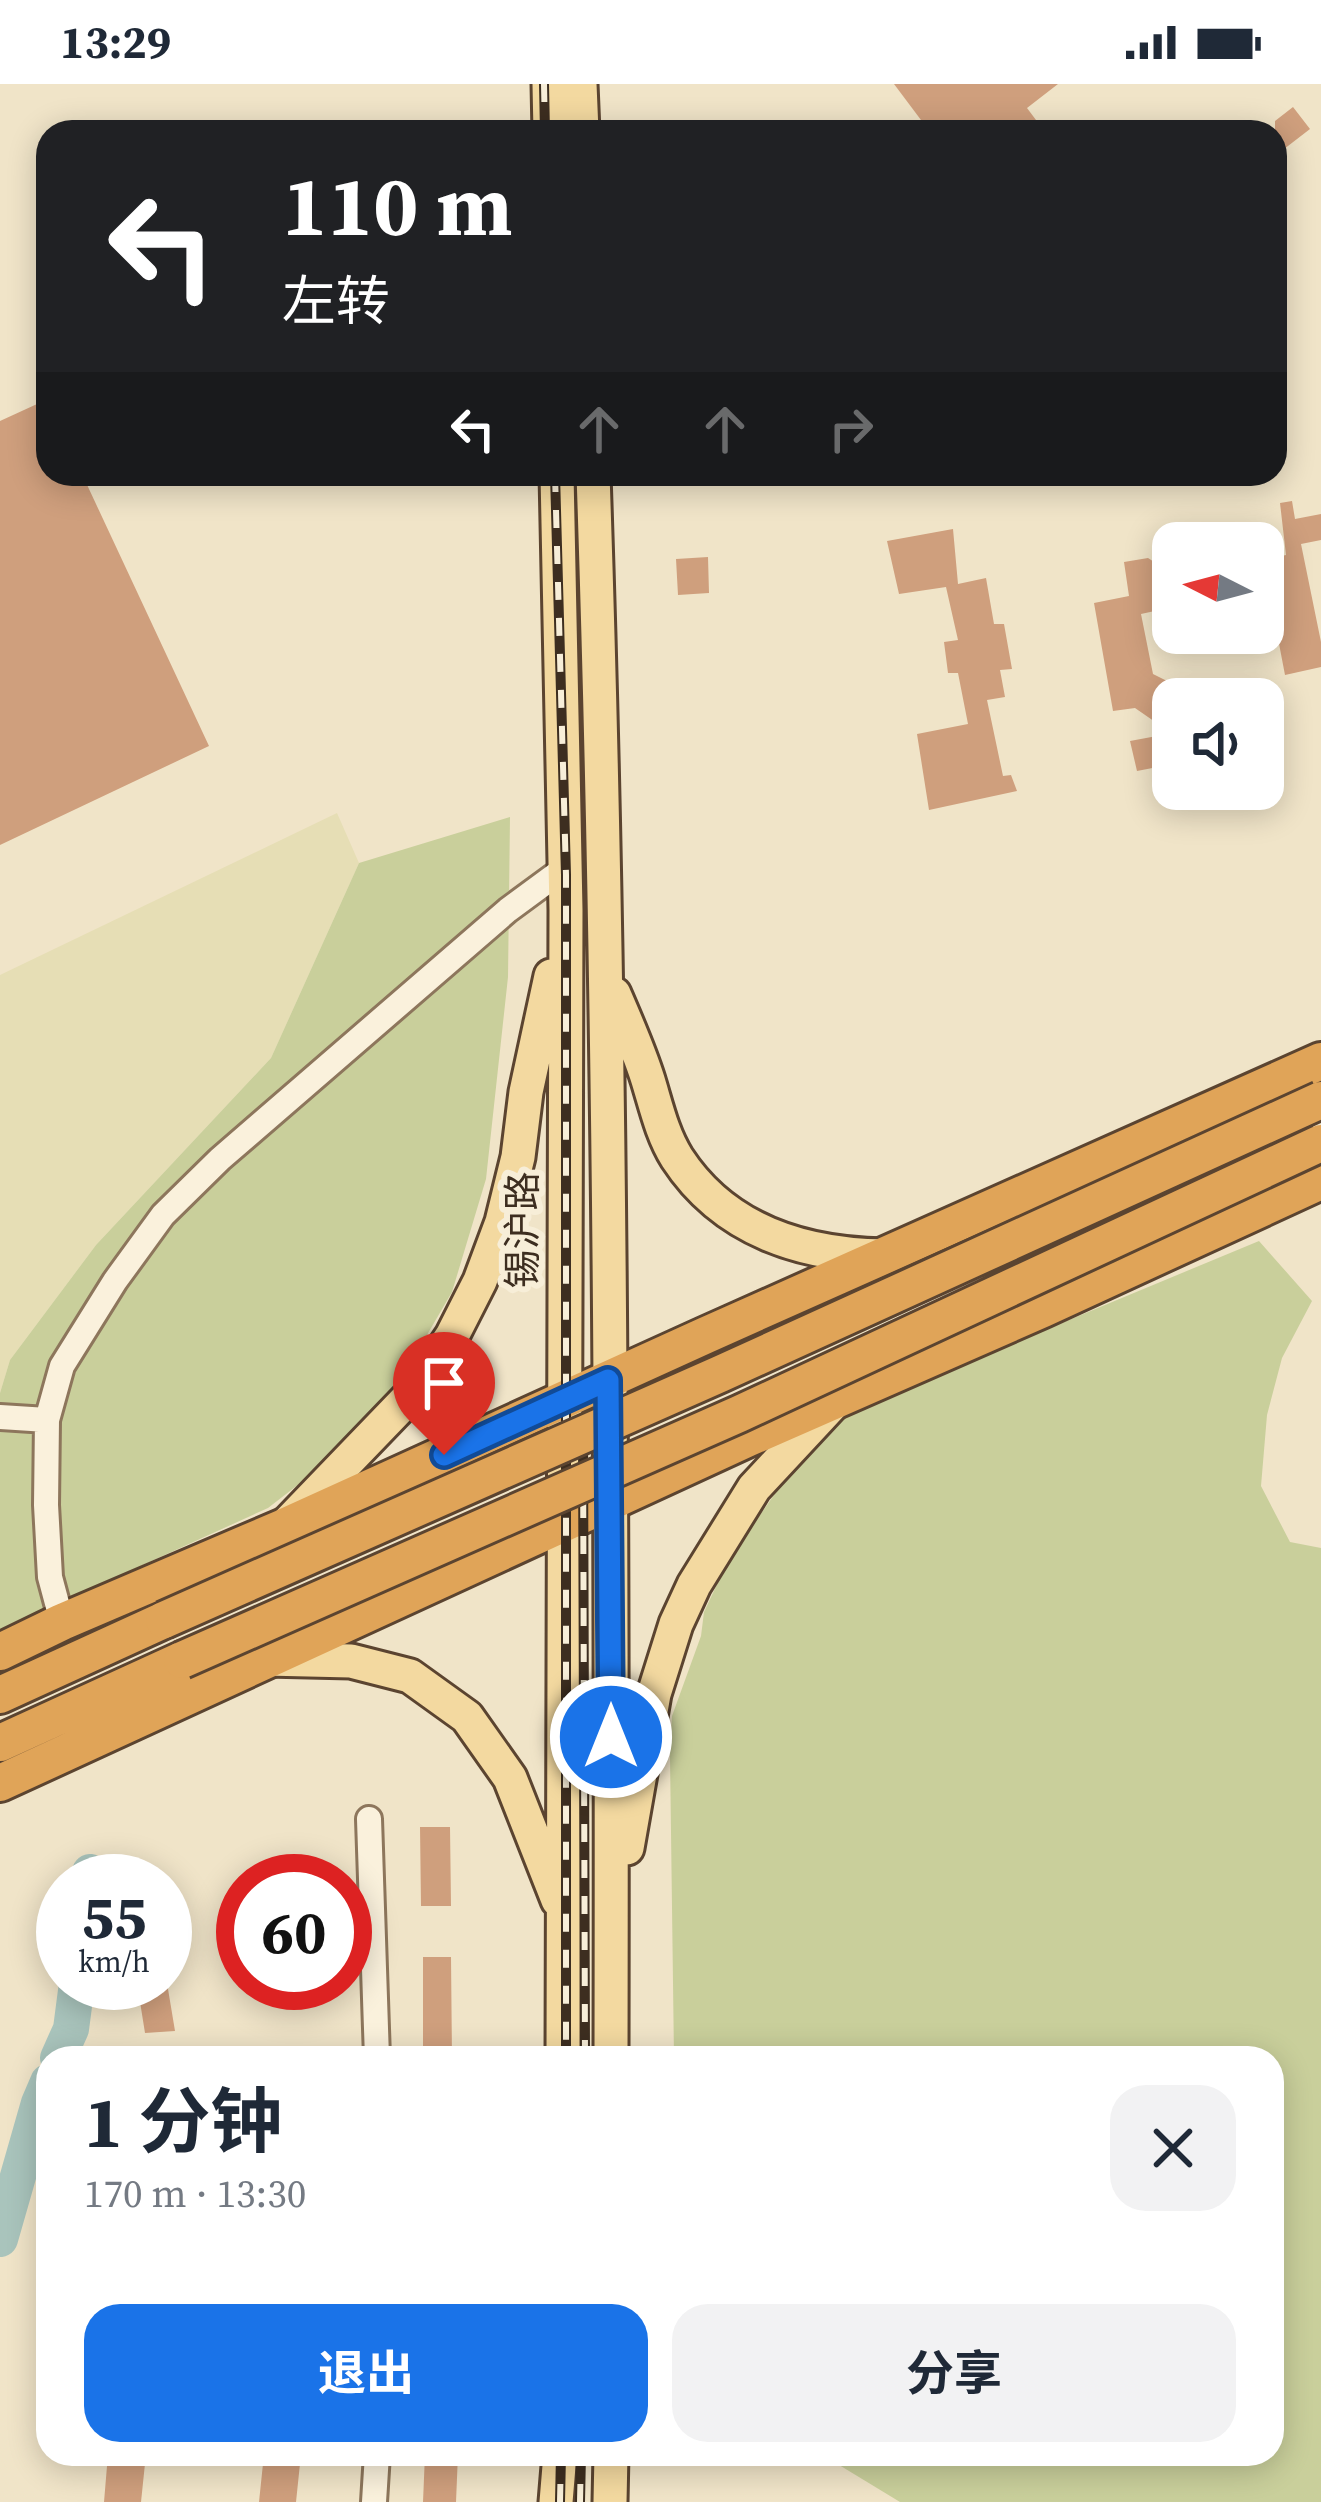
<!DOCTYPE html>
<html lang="zh">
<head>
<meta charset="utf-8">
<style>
	body { margin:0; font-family:"Source Serif 4","Noto Sans SC",serif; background:#f2f2f3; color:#1f2937; height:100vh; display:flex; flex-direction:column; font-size:45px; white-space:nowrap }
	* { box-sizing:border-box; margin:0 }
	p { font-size:39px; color:#747a83 }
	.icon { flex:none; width:66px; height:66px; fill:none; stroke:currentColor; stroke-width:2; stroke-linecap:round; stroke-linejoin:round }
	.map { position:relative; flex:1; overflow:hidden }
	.side { position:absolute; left:36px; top:1962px; width:1248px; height:420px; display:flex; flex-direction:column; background:#fff; border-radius:36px; box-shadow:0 6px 30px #0003 }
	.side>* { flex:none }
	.top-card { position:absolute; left:36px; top:36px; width:1251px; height:366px; border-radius:36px; box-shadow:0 6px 30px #0003; background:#202124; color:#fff; overflow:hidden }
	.needle { width:78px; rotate:276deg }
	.fabs { position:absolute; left:1152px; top:438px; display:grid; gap:24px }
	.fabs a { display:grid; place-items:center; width:132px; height:132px; border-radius:24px; background:#fff; box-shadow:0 6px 30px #0003; font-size:60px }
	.speed { position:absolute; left:36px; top:1770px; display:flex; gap:24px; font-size:60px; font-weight:700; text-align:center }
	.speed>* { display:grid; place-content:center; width:156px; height:156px; border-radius:50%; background:#fff; box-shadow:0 6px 30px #0003; line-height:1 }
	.speed small { font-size:30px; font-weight:400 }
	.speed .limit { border:18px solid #d22; background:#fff; color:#111 }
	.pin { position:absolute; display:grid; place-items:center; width:102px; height:102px; color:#fff; margin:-123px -51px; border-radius:50% 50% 50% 0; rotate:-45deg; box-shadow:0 0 12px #0007 }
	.pin .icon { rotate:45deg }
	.me { position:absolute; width:132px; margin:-66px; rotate:0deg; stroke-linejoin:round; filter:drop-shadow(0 0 9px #0008) }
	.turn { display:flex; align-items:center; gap:42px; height:252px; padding:0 48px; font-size:54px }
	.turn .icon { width:156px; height:156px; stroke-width:2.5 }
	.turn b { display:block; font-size:84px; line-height:102px }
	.lanes { display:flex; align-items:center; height:114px; padding:0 48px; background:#0003; justify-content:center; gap:60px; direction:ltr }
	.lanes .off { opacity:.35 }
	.round { display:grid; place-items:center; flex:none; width:126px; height:126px; border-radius:36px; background:#f2f2f3 }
	.overview { display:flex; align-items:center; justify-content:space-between; height:204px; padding:0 48px }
	h1 { font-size:72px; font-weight:700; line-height:90px }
	.cta { display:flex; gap:24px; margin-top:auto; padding:24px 48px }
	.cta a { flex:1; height:138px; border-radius:36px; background:#1a73e8; color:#fff; font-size:48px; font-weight:700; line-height:138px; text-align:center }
	.cta a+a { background:#f2f2f3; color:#1f2937 }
	.status { display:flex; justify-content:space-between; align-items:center; height:84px; padding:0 60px; background:#fff; direction:ltr }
	.status svg { height:33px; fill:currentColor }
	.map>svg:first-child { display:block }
	.farmland { fill:#e6deb5 }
	.green { fill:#c9cf9b }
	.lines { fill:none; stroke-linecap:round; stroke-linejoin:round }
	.river { stroke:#a9c4bc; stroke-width:36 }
	.building { fill:#cf9f7d }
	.minor-casing { stroke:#8d765c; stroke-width:30 }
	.major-casing { stroke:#5b4430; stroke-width:39 }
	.highway-casing { stroke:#5b4430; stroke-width:42 }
	.minor { stroke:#faf1dc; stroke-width:24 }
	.major { stroke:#f3d9a0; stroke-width:33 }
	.highway { stroke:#e0a458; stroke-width:36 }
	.rail-casing { stroke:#3d2e20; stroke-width:10 }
	.rail { stroke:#f7eed8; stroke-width:6; stroke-dasharray:18; stroke-linecap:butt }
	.highway-bridge-casing { stroke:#5b4430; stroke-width:42; stroke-linecap:butt }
	.highway-bridge { stroke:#e0a458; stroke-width:36 }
	.route-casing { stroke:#114b97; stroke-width:30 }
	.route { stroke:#1a73e8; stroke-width:21 }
	.labels { text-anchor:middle; stroke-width:12; stroke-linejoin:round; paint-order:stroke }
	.street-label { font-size:39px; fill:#3d2e20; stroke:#f7eed8 }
</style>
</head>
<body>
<div class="status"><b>13:29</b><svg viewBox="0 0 49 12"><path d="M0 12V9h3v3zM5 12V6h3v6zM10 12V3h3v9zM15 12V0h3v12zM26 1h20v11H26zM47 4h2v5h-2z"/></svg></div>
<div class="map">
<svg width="1321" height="2418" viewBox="0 0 1321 2418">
	<rect width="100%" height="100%" fill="#f0e4c8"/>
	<path class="farmland" d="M337 729 359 779 271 974 96 1161 10 1276 0 1309V891Z"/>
	<path class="green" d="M510 733 508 893 486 1095 452 1208 399 1299 339 1369 268 1424 0 1546V1309L10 1276 96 1161 271 974 359 779Z
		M1259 1157 1312 1217 1282 1274 1267 1331 1261 1402 1290 1458 1321 1464V2418H900L821 2370H1272V1974H674L670 1672 672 1632 701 1552 704 1528 728 1477 792 1385 852 1326Z"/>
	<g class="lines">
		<path class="river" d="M89 1797 90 1788
			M58 1974 71 1945 77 1899
			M0 2155 39 2019 48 1998"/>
	</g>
	<path class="building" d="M894 0H1058L1027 24 1045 48H930Z
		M1293 23 1310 45 1275 72V37Z
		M48 315V390H82L209 662 0 761V337Z
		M1292 417 1295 435 1321 430V456L1301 460 1321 558V583L1285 591 1263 476 1286 471 1280 419Z
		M953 445 958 500 986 494 994 540H1004L1012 585 1000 586 1005 613 987 616 1003 692 1011 691 1017 707 929 726 917 650 968 640 958 589H948L944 558 958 556 946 503 899 510 887 457Z
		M708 473 709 509 678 511 676 475Z
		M1148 474 1173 490V523L1141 530 1153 590 1173 600 1174 614 1161 642 1135 624 1113 627 1094 519 1129 512 1124 478Z
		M1173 649V680L1137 687 1130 657Z
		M420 1743H450L451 1822H421Z
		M423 1873H451L452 1974H423Z
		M137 1899H167L175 1947 145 1949Z
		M108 2370H146L141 2418H104Z
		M264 2370H301L296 2418H259Z
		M425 2370H458L456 2418H423Z"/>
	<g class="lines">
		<defs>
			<path id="minor" d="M0 1333 47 1336
				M62 1538 50 1493 46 1421 47 1336 62 1282 115 1197 163 1131 220 1075 508 826 565 784
				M369 1735 377 1974
				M374 2418 377 2370"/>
			<path id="major" d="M549 0 550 48
				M580 0 582 48
				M557 390 566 826 563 1974
				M593 390C611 918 612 1446 611 1974
				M614 910C626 938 639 967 648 996 656 1022 662 1050 677 1074 724 1146 802 1171 885 1172
				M287 1440 416 1306 452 1252 480 1197 502 1138 518 1073 526 1008 551 892
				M266 1575 351 1577 410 1592 467 1633 510 1694 558 1816
				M627 1764 654 1610 676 1540 694 1501 754 1404 835 1317
				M556 2418 560 2370
				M610 2418 611 2370"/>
			<path id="highway" d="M0 1568 62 1538 284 1443 704 1252 1321 977
				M0 1611 164 1536
				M0 1659 182 1576
				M0 1699 749 1354 1043 1225 1321 1097"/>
		</defs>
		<use href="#minor" class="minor-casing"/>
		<use href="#major" class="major-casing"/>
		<use href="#highway" class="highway-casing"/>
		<use href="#minor" class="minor"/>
		<use href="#major" class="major"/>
		<use href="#highway" class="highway"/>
		<defs>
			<path id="rail" d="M544 0 545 48
				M555 390 566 791V1974
				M583 1344 585 1974
				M560 2418 561 2370
				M580 2418 581 2370"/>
		</defs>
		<use href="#rail" class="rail-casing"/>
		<use href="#rail" class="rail"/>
		<defs>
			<path id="highway-bridge" d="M164 1536 720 1290 1321 1016
				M182 1576 739 1330 1321 1059"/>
		</defs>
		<use href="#highway-bridge" class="highway-bridge-casing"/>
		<use href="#highway-bridge" class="highway-bridge"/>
	</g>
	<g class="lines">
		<defs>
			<path id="route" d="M444 1371 608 1296 611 1653"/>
		</defs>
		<use href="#route" class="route-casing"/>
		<use href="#route" class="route"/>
	</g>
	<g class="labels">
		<g class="street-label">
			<text transform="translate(522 1146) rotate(-90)" y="14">锡沪路</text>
		</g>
	</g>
</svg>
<div class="fabs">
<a><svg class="needle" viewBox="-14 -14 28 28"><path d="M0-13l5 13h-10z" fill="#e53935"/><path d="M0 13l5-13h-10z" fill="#747a83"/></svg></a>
<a><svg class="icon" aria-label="sound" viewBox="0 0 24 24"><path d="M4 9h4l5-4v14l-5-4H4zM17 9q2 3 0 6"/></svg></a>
</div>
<div class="speed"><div>55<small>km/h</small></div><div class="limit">60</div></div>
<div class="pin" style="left:444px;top:1371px;background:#d93025"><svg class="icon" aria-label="arrive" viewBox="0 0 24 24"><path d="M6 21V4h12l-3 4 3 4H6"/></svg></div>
<svg class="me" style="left:611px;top:1653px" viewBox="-20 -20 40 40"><circle r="17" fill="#1a73e8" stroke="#fff" stroke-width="3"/><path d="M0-11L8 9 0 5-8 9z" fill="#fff"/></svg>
<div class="top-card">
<div class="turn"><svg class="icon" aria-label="left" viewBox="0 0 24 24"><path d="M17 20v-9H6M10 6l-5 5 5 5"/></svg><div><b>110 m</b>左转</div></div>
<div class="lanes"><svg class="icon" aria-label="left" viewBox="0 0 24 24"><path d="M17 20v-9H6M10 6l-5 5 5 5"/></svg><svg class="icon off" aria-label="ahead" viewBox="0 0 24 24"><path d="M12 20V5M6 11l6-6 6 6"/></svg><svg class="icon off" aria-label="ahead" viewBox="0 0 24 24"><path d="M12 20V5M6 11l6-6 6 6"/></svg><svg class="icon off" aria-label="right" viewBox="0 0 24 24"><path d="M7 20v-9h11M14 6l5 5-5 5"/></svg></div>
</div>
<section class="side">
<div class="overview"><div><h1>1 分钟</h1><p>170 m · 13:30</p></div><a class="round"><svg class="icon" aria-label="close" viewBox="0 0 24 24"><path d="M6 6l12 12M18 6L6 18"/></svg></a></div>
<div class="cta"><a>退出</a><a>分享</a></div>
</section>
</div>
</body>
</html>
